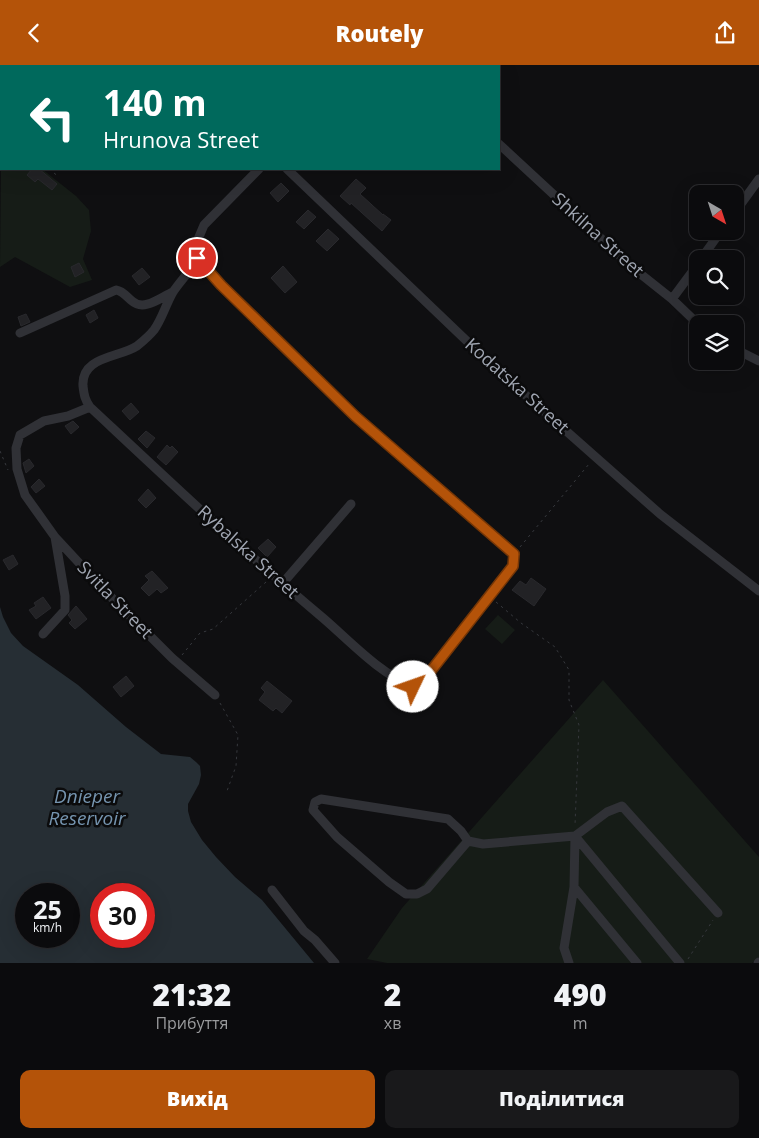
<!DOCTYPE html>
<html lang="uk">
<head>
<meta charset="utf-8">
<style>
	body { margin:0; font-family:"Open Sans",sans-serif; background:#19191b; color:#f1f3f6; height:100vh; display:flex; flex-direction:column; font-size:19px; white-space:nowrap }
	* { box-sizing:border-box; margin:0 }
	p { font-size:16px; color:#9a9b9d }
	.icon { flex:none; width:28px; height:28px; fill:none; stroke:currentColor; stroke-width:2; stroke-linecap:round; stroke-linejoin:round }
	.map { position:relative; height:898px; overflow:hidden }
	.side { display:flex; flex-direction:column; background:#0b0b0d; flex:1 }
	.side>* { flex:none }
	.banner { position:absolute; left:0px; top:0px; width:500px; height:105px; box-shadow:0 5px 20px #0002,0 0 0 1px #2b2b2e; background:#00695c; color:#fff; overflow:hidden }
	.needle { width:32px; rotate:141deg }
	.tools { position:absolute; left:689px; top:120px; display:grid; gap:10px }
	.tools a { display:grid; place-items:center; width:55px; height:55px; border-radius:10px; background:#0b0b0d; box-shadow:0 5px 20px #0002,0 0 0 1px #2b2b2e; font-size:25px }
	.speed { position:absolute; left:15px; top:818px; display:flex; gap:10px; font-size:25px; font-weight:700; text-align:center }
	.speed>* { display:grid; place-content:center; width:65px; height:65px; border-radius:50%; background:#0b0b0d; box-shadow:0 5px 20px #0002,0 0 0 1px #2b2b2e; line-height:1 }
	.speed small { font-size:12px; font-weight:400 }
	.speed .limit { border:8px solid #d22; background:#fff; color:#111 }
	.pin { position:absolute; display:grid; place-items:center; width:42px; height:42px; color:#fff; margin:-21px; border:2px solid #fff; border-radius:50%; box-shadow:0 1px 5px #0007 }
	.me { position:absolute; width:55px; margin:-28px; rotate:48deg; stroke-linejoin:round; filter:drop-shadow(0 0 4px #0008) }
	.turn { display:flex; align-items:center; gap:18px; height:105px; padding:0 20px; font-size:22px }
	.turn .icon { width:65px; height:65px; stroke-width:2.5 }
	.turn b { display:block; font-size:35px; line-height:42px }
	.eta { display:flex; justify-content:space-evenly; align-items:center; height:85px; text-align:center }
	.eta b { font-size:30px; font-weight:800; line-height:35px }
	.primary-button { display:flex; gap:10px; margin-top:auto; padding:10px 20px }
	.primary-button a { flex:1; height:58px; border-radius:10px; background:#b45309; color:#fff; font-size:20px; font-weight:800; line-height:58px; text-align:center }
	.primary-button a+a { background:#19191b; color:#f1f3f6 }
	header { display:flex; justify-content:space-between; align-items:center; height:65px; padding:0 20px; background:#b45309; color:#fff; font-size:22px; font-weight:800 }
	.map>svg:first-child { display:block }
	.green { fill:#161c17 }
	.water { fill:#262e34; fill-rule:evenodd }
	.building { fill:#222225; stroke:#29292d }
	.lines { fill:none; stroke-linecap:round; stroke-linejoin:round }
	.path { stroke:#36383d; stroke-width:1; stroke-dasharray:2.5 4; stroke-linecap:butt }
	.minor { stroke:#303136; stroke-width:9 }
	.route-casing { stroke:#753606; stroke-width:12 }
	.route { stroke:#b45309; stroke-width:9 }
	.labels { text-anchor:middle; stroke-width:5; stroke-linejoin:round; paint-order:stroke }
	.street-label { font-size:18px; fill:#a0a6b2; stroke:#0b0b0c }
	.water-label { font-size:19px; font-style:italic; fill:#7594af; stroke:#0b0b0c }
</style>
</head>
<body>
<header><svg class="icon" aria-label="back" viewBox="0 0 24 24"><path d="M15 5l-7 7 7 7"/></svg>Routely<svg class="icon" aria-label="share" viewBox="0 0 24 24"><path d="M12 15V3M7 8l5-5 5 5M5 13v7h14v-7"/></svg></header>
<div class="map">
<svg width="759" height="898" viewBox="0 0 759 898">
	<rect width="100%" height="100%" fill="#0f0f11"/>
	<path class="green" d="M0 0H84L1 1 0 98Z
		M1 103 42 104 76 131 89 145 91 166 83 194 92 215 70 222 15 192 0 202Z
		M498 550 515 565 502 579 485 564Z
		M603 615 759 792V892L752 898H387L367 894 402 843Z"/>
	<path class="water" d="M0 542 3 552 11 568 23 581 78 620 126 662 161 689 190 692 196 697 200 701 201 710 199 719 188 739V746L191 757 202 775 216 792 235 812 262 835 314 898H0ZM26 829H69V871H26ZM101 829H144V871H101Z"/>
	<path class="building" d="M32 104H39L57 119 52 125 38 114 35 117 27 110Z
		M356 114 366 123 360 129 383 150V149L391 155 382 166 351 138 350 140 340 131Z
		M281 118 289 126 278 137 270 128Z
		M308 145 316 152 304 164 296 157Z
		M328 164 339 174 327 186 316 176Z
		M79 198 84 207 75 212 71 202Z
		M283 201 297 217 285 228 271 213Z
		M142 203 150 212 139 220 132 211Z
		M94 245 98 253 90 258 86 250Z
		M26 249 30 257 21 261 18 252Z
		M131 338 139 347 130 355 122 346Z
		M73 356 79 362 71 369 65 361Z
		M146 366 155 373 147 383 138 374Z
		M167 380 170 383 172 381 178 387 166 400 157 392Z
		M29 394 34 401 26 408 23 398Z
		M39 414 45 421 36 428 31 422Z
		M148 424 156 433 146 443 138 435Z
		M268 474 276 482 267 492 258 483Z
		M13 490 18 499 9 505 3 495Z
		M152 506 168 523 161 528 157 524 149 531 141 523 149 515 145 511Z
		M531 513 546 524 534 541 512 525 520 516 526 520Z
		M43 532 51 543 36 554 29 545 36 541 34 538Z
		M76 541 87 554 75 564 69 558 72 555 68 550Z
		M126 611 134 621 121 632 113 622Z
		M267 616 292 636 282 648 276 643 273 646 259 635 265 627 261 623Z"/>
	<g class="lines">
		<path class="path" d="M86 1 87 0
			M490 1 491 0
			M0 70 1 71
			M49 104 59 112
			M0 386 8 405
			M520 482 589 399
			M496 537 521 558 555 582 569 605V635L579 660 575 760
			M182 590 200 568 213 564 266 517
			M220 638 238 670 236 701 227 726
			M688 894 713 855"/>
		<path class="minor" d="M180 0 181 1
			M415 0 417 1
			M499 79 633 203 672 234 698 259
			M287 104 494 302 660 449 759 526
			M735 147 759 114
			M197 193 221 220 355 351 514 489 513 501 423 616 413 622C378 607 352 578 323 553 243 486 167 414 90 342 85 335 84 330 83 321 81 291 119 293 137 281 142 277 150 270 154 265 162 254 166 239 173 227 181 215 191 206 197 193Z
			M197 193 196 179 204 160 259 104
			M701 194 721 166
			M672 234 698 199
			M20 268 116 225C123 226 127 232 132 236 144 247 161 232 173 227
			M735 284 759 296
			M90 342 68 351 44 356 20 370 16 383 17 404 25 430 55 472 106 527 172 593 215 630
			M282 519 351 439
			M43 569 65 545V531L55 472
			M575 771 680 898
			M468 776 427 824 417 829H406L389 817 337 772 313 745 315 737 321 734 448 754 461 766 468 776 483 779 575 771 607 747 622 741 718 848
			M574 822 637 898
			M272 825 304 866 315 875 335 898
			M569 898 564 883 574 822 575 771
			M758 898 759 897"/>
	</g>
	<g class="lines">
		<defs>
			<path id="route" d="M197 193 221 220 355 351 514 489 513 501 423 616 413 622"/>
		</defs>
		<use href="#route" class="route-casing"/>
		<use href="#route" class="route"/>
	</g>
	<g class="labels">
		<g class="street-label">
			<text transform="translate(598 170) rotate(42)" y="6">Shkilna Street</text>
			<text transform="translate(517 321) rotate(42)" y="6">Kodatska Street</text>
			<text transform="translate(248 487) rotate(42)" y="6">Rybalska Street</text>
			<text transform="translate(115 535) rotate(46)" y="6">Svitla Street</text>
		</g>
		<g class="water-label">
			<text x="87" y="738">Dnieper<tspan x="87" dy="22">Reservoir</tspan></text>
		</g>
	</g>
</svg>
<div class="tools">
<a><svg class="needle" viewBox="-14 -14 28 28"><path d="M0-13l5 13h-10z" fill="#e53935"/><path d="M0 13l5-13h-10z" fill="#9a9b9d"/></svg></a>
<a><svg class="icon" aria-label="search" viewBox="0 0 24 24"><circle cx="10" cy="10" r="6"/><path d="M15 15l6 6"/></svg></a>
<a><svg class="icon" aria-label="layers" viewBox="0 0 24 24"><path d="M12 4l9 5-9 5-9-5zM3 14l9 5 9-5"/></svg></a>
</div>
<div class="speed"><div>25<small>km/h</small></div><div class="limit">30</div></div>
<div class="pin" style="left:197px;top:193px;background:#d93025"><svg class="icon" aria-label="arrive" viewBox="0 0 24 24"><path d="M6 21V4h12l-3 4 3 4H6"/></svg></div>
<svg class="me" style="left:413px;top:622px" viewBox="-20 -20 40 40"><circle r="19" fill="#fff"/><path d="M0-13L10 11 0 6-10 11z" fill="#b45309"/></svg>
<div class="banner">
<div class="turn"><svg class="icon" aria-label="left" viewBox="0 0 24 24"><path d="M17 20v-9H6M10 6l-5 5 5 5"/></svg><div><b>140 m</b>Hrunova Street</div></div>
</div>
</div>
<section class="side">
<div class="eta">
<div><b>21:32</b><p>Прибуття</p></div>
<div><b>2</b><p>хв</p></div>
<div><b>490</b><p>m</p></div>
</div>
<div class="primary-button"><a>Вихід</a><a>Поділитися</a></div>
</section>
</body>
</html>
